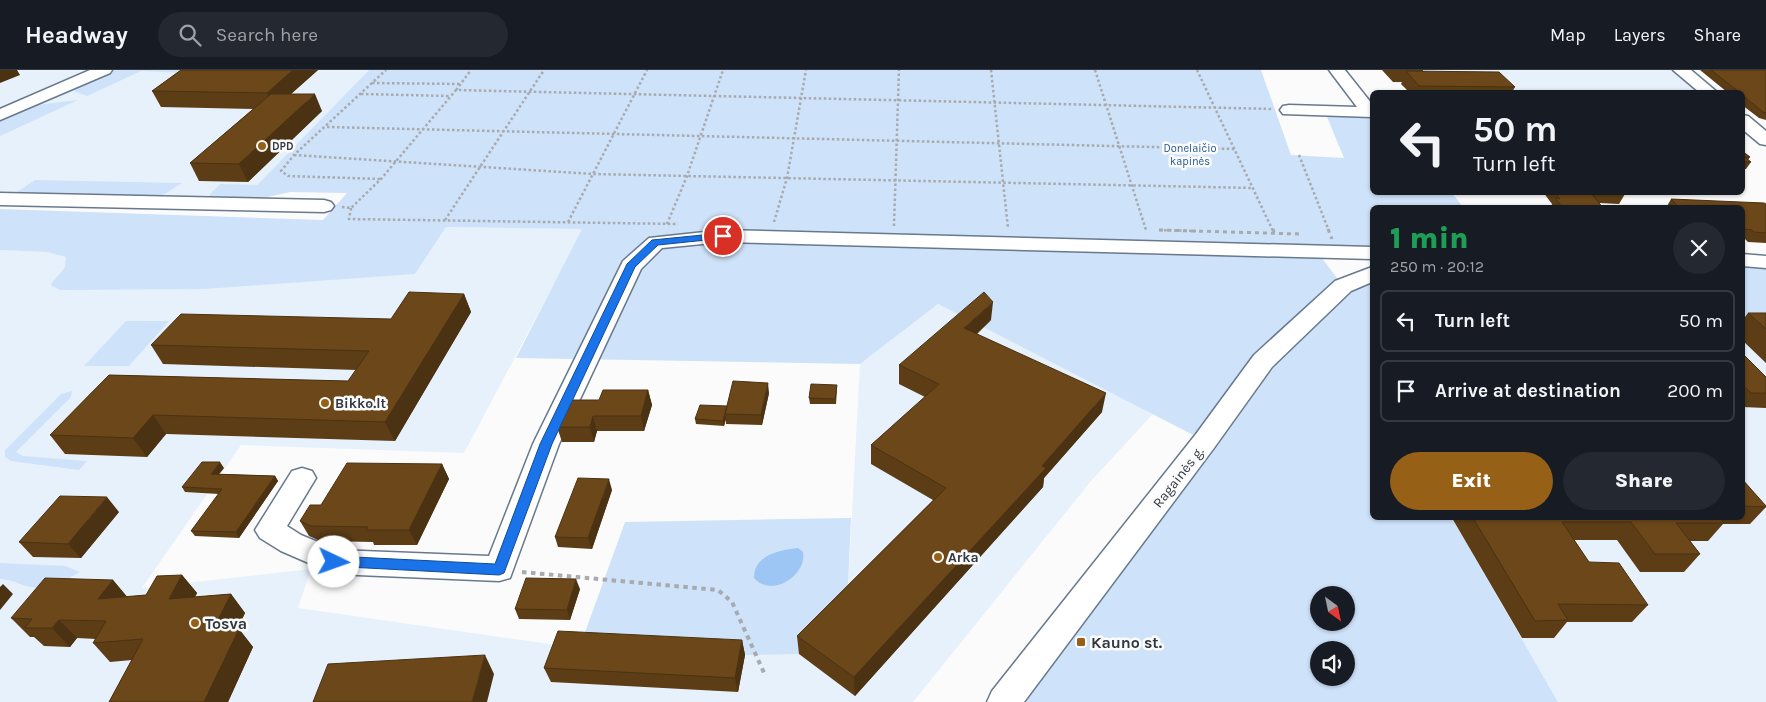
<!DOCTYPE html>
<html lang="en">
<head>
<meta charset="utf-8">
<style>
	body { margin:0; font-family:Karla,sans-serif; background:#242831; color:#f1f3f6; height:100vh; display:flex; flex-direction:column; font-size:19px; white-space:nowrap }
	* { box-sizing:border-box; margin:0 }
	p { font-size:16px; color:#9ea1a6 }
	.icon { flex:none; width:28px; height:28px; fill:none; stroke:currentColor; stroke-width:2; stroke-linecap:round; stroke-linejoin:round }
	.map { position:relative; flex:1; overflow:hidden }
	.drawer { position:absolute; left:1370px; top:135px; width:375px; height:315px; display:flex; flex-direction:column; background:#171b24; border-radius:8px; box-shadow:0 1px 4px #0004 }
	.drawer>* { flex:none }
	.banner { position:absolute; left:1370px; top:20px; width:375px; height:105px; border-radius:8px; box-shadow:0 1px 4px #0004; background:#171b24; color:#f1f3f6; overflow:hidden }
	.needle { width:32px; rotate:147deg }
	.tools { position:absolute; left:1310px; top:516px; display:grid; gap:10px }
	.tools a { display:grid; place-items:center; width:45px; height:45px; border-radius:50%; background:#171b24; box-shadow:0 1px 4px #0004; font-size:25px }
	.pin { position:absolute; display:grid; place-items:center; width:42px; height:42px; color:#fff; margin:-21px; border:2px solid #fff; border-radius:50%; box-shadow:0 1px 5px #0007 }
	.me { position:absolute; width:55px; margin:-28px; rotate:93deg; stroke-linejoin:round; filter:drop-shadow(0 0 4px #0008) }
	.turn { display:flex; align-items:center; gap:18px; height:105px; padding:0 20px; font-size:22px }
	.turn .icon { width:65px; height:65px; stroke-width:2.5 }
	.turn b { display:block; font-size:35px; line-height:42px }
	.round { display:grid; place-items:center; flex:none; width:52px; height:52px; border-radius:26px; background:#242831 }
	.headline { display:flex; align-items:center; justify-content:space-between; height:85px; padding:0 20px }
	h1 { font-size:30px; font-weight:800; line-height:38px; color:#1e9e55 }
	.button { display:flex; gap:10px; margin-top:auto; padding:10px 20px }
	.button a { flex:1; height:58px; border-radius:30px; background:#966017; color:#fff; font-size:20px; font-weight:800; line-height:58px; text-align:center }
	.button a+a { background:#242831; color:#f1f3f6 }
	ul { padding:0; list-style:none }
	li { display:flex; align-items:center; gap:15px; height:62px; margin:0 10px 8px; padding:0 10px; border:2px solid #363941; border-radius:8px }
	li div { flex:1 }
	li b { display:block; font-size:19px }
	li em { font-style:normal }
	header { display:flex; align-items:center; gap:30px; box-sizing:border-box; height:70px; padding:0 25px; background:#171b24; border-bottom:1px solid #363941 }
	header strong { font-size:24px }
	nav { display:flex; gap:28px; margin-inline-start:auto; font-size:18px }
	.search { width:350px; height:45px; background:#242831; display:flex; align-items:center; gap:12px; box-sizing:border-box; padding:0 18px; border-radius:28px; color:#9ea1a6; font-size:19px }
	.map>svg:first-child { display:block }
	.built { fill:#e7f1fc }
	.green { fill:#cee2f9; fill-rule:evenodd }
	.water { fill:#9ec6f4 }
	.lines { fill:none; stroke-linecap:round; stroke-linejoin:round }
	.minor-casing { stroke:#68798d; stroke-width:3 }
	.path-far2 { stroke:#a7aaae; stroke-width:2.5; stroke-dasharray:2.5 2.5; stroke-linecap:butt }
	.path-far1 { stroke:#a7aaae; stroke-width:3; stroke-dasharray:4 4; stroke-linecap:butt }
	.path { stroke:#a7aaae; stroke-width:4; stroke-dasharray:4.5 4.5; stroke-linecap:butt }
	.minor { fill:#fff; fill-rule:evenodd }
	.wall { fill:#5c3d16 }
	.shaded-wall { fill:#4b3212 }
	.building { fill:#6b471a; stroke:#4b3212 }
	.route { fill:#1a73e8; stroke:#114b97 }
	.poi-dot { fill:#966017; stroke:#fbfbfb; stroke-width:2 }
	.labels { text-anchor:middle; stroke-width:5; stroke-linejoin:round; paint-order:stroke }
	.far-poi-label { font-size:11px; font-weight:bold; fill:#313841; stroke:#fbfbfb; text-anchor:start }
	.far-park-label { font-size:11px; fill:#225890; stroke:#fbfbfb }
	.poi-label { font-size:14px; font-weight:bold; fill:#313841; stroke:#fbfbfb; text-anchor:start }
	.street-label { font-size:14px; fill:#313841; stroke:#fbfbfb }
	.near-poi-label { font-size:16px; font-weight:bold; fill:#313841; stroke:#fbfbfb; text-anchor:start }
</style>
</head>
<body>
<header>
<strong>Headway</strong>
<div class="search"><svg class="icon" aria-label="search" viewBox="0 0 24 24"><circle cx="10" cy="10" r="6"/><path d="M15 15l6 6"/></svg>Search here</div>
<nav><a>Map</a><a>Layers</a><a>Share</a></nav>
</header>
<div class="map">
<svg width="1766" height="632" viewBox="0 0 1766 632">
	<rect width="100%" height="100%" fill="#fbfbfb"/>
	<path class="built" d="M0 0H96L0 42Z
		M113 0H369L252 120 259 129 0 125V49Z
		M1382 0H1681L1709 22H1409L1401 14 1393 12Z
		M446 157 583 159 464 383 241 375 142 518 311 499 298 538 563 576 847 536 860 294 938 234 1153 344 1091 411 913 632H0V180L47 182 67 187 65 197 50 215 60 220 415 204Z
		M1743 262H1766V632H1558L1452 448H1742Z"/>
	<path class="green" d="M113 0H210L205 4 141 1 87 26 74 21 79 15Z
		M369 0H1261L1291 85 1344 88 1325 42H1372V122L1452 123 1463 137 1372 138V184L1318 183 1343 216 1372 204V448H1452L1558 632H1004L1205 371 938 234 860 294 516 288 582 159 446 157 415 204 204 219 60 220 50 215 65 197 66 187 47 182 0 180V139L323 150 347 123 290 122 259 129 213 128 209 125 220 114 257 115ZM1319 525H1346V552H1319ZM1319 580H1346V608H1319Z
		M78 30 0 66V49L37 35Z
		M35 110 182 113 165 124 153 128 21 125 17 122Z
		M1742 190 1766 192V262H1743Z
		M126 251H169L129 296H84Z
		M72 321 71 327 16 382 23 386 87 391 79 400 11 391 5 387V380L61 324Z
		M851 448 847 537 799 584 745 585 580 576 625 452Z
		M0 493 65 496 80 502C65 510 48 520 31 517 20 515 11 509 0 509Z"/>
	<path class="water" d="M798 478 803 482C807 506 771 528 754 508 754 485 779 480 798 478Z"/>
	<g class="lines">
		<defs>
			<path id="minor" d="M90 0H112L110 3 0 50V39Z
				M1329 0H1345L1372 34V47L1283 44 1280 40 1283 36 1289 35 1357 37Z
				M1673 0H1691L1717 22H1699Z
				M1742 45 1748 46 1766 61V75L1760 74 1742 59Z
				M0 123 324 130 331 132 334 136 331 140 324 142 0 135Z
				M723 160 1372 177V189L723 172 662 178 641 199 559 374 510 508 499 511 334 504 281 481 260 468 255 460 260 452 292 401 302 398 312 401 316 408 287 456 301 465 337 480 489 486 533 374 623 191 649 168Z
				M1742 184 1766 186V198L1742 196Z
				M1372 197V212L1351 221 1272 297 1214 378 1024 632H987L992 621 1196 364 1254 285 1335 211Z"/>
		</defs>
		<use href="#minor" class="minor-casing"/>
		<path class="path-far2" d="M991 0 1008 158
			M1095 0 1146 160
			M1197 0 1273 161
			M372 13 460 14
			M456 20 471 0
			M361 24 450 26
			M327 57 1235 79
			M294 85 593 104 1254 118
			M1299 85 1329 161
			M380 109 288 106 281 101 294 85 386 0
			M342 137 351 138 381 109 456 20 1273 39
			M351 138 349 149 678 154
			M445 150 544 0
			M568 152 647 0
			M774 152 787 108 806 0
			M667 154 687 106 723 0
			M894 156 899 0
			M1159 160 1196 161"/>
		<path class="path-far1" d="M1273 159 1274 162
			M1328 159 1332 169
			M1159 160 1300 164"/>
		<path class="path" d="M522 502 718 520 732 532 765 605"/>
		<use href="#minor" class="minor"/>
	</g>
	<path class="wall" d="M181 0H318L291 24 322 41 248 112 199 111 190 93 253 39 161 37 152 21Z
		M1382 0H1423V1L1515 17 1512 22H1409L1401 14 1402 12H1393Z
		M1700 0H1766V50L1759 48 1742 35V22H1727Z
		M1742 81 1750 87 1748 90 1751 92 1746 99H1742Z
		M1543 122H1625V124L1619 134 1599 133 1603 138H1551L1552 134Z
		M1671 129 1766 134V173L1748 172 1745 169H1742V138H1666Z
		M464 224 471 242 395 371 166 364 147 387 65 384 50 365 109 305 348 311 357 300 163 294 151 275 391 249Z
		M1748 243H1766V293L1742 270V251Z
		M991 250 977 264 1102 342 1044 408 1043 417 855 626 799 584 797 566 933 430 871 394V375L925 327 899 314V295Z
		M1742 283 1766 307V338L1742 337Z
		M648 320 652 335 644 361H597L594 372H562L557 357 599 330Z
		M837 320 836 334H810L809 328Z
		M769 323 762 355 726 354V349L724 356 696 354 695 349 727 336Z
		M442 394 449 409 417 475H374L373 472 320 471 309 466 300 451 321 435Z
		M224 398 219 404 275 406 278 411 239 468 195 466 191 461 219 424 185 422 182 417Z
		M1742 409 1766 437 1750 454H1723L1708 471H1690L1700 484 1684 502H1640L1617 470H1574L1589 492 1648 535 1632 552H1567L1554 568H1522L1452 448H1742Z
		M612 420 592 479 558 477 555 467Z
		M119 442 81 488 33 487 19 472Z
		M182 505 197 523 195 527 231 524 245 543 237 559H239L253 577 228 632H109L132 590 110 592 93 573 96 569 77 568 70 577 44 576 34 567H30L11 548 113 510 127 527 146 525Z
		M580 519 570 550 519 549 515 539Z
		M742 570 745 585 738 622 551 612 544 598Z"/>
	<path class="shaded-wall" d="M0 0H17L20 5 0 13Z
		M293 0H318L274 39 267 23Z
		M315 24 322 41 248 112 239 94Z
		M464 224 471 242 395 371 385 352Z
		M993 232 991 250 962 277 964 258Z
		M768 313 769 323 762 355 761 345Z
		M648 320 652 335 644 361 641 346Z
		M1106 323 1102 342 1044 408 1043 417 855 626 854 607Z
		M725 344 726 349 724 356 723 351Z
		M153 345 166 364 147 387 133 368Z
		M593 346 597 361 594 372 590 357Z
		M220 392 224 398 215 409 211 404Z
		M442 394 449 409 417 475 409 460Z
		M275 406 278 411 239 468 236 462Z
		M609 409 612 420 592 479 588 468Z
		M107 427 119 442 81 488 68 474Z
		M182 505 197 523 185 547 169 529Z
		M576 509 580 519 570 550 567 540Z
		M113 510 129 529H98Z
		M3 514 13 524 0 540V517Z
		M231 524 245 543 228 579 213 560Z
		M59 550 77 568 70 577 52 558Z
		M239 559 253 577 228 632H204Z
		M742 570 745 585 738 622 735 608Z
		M485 585 494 604 487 632H472Z"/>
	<path class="building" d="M181 0H293L267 23 152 21Z
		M1711 0H1766V43L1763 42 1742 25V22H1739Z
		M1406 1 1499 2 1515 17 1419 16Z
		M271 24H315L239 94 190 93Z
		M1742 81 1750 87H1745L1751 92H1742Z
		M1555 122H1625V124L1591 123 1603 138H1563L1555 128 1560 129Z
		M1671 129 1764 133 1766 134V163L1754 162 1752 160 1742 159V138H1680Z
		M409 222 464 224 385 352 153 345 133 368 50 365 109 305 348 311 369 281 151 275 181 244 391 249Z
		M984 222 993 232 964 258 1106 323 1042 396 1046 398 854 607 797 566 946 418 871 375 939 314 899 295Z
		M1748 243H1766V259Z
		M1742 283 1766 307V323H1751L1742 314Z
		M733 311 768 313 761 345 725 344Z
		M811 314 837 315 835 329 809 328Z
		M603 320H648L641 346H593L590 357H557L570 330H599Z
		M700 335 727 336 723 351 695 349Z
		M202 392H220L211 404 275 406 236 462 191 461 222 419 182 417Z
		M347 393 442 394 409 460H366L368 457 311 456 300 451 310 435H321Z
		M578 408 609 409 588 468 555 467Z
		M1742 409 1766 436V437L1742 436Z
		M60 426 107 427 68 474 19 472Z
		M1473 448H1720L1724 453H1676L1700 484H1655L1631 452H1562L1589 492 1619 493 1648 535 1558 534 1568 550 1535 551Z
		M182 505 169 529 231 524 213 560 239 559 204 632H109L143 569 93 573 106 551 59 550 52 558H25L32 549 11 548 45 508 113 510 98 529 146 525 157 506Z
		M526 508 576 509 567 540 515 539Z
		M558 561 742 570 735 608 544 598Z
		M485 585 472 632H313L328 594Z"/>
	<path class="route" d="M723 163 726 164V168L658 175 635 197 552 374 504 503 499 505 329 496 327 492 329 488 334 486 495 494 540 374 627 194 652 170Z"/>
	<g class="poi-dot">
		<circle cx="262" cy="76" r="5"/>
		<circle cx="325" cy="333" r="5"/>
		<circle cx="938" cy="487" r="5"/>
		<circle cx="195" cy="553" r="5"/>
		<rect x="1076" y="567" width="10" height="10" rx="2.5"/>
	</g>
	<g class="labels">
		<g class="far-poi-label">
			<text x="272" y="80">DPD</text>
		</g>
		<g class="far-park-label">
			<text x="1190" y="82">Donelaičio<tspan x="1190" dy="13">kapinės</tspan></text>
		</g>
		<g class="poi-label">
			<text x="335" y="338">Bikko.lt</text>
			<text x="948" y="492">Arka</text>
		</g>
		<g class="street-label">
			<text transform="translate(1178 407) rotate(-52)" y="5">Ragainės g.</text>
		</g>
		<g class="near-poi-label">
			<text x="205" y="559">Tosva</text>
			<text x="1091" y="578">Kauno st.</text>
		</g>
	</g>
</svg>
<div class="tools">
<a><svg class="needle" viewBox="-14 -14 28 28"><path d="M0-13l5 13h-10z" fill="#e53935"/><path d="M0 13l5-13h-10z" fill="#9ea1a6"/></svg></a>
<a><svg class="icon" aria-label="sound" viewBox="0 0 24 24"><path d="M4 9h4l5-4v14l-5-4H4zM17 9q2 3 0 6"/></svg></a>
</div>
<div class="pin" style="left:723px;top:166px;background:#d93025"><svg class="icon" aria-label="arrive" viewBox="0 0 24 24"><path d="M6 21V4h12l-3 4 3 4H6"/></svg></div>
<svg class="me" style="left:334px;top:492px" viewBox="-20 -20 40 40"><circle r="19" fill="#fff"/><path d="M0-13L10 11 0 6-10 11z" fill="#1a73e8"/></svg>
<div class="banner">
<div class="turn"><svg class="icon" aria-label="left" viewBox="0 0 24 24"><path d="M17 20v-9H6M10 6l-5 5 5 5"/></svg><div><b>50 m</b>Turn left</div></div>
</div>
<section class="drawer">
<div class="headline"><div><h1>1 min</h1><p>250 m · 20:12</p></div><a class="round"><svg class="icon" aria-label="close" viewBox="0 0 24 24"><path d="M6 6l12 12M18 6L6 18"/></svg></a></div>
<ul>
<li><svg class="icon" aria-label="left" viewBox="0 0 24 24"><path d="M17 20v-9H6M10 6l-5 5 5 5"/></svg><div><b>Turn left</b></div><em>50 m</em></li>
<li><svg class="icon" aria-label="arrive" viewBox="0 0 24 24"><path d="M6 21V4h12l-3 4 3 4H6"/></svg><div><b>Arrive at destination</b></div><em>200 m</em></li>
</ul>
<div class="button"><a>Exit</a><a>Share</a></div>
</section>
</div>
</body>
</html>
